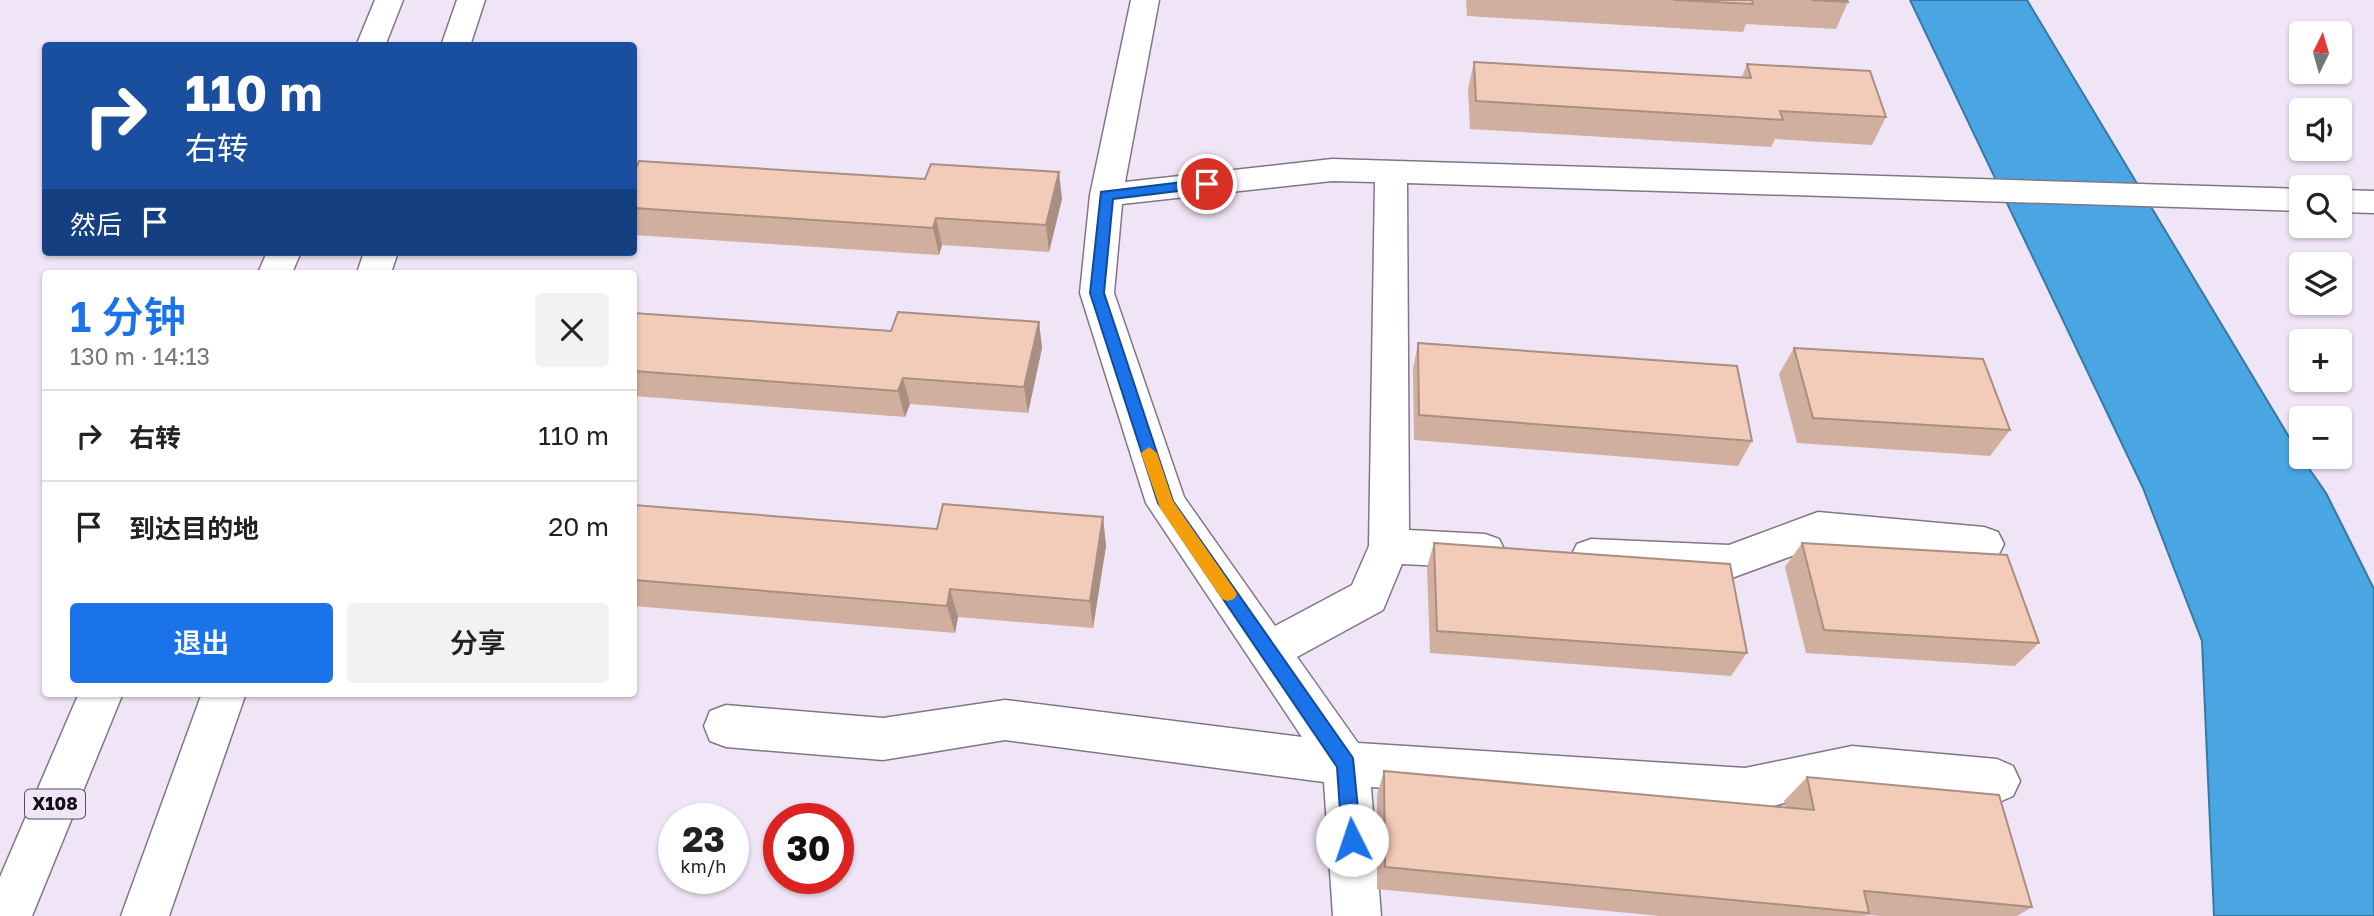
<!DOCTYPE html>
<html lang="zh">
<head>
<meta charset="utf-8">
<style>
	body { margin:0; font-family:"Golos Text","Noto Sans SC",sans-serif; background:#f2f2f2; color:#222; height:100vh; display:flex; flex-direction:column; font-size:26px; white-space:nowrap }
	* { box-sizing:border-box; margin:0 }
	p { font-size:23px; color:#767676 }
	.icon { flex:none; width:38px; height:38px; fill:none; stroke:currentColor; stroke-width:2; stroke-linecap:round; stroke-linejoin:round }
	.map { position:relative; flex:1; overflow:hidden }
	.drawer { position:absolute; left:42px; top:270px; width:595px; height:427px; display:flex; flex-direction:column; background:#fff; border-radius:7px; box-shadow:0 2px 5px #0004 }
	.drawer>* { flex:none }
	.banner { position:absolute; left:42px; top:42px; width:595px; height:214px; border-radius:7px; box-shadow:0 2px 5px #0004; background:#1a4fa0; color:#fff; overflow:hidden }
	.needle { width:46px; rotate:5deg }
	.fabs { position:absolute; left:2289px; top:21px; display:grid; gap:14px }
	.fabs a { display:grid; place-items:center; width:63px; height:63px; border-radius:7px; background:#fff; box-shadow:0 2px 5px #0004; font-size:35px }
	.speed { position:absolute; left:658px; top:803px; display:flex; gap:14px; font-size:35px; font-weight:700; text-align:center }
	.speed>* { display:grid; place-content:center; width:91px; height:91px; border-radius:50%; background:#fff; box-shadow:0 2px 5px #0004; line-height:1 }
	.speed small { font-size:18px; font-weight:400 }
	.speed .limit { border:10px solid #d22; background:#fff; color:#111 }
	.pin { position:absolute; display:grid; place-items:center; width:60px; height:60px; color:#fff; margin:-30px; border:4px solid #fff; border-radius:50%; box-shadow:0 2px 7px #0007 }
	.me { position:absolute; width:77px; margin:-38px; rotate:356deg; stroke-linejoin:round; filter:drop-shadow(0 0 5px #0008) }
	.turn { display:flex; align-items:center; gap:24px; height:147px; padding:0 28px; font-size:32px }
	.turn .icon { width:91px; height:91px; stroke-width:2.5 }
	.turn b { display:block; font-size:49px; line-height:60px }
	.then { display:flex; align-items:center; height:66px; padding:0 28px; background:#0003; gap:14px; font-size:26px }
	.round { display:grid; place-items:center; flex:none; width:74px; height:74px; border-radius:7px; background:#f2f2f2 }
	.summary { display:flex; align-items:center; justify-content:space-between; height:119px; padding:0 28px }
	h1 { font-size:42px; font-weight:600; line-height:52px; color:#1a73e8 }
	.primary-button { display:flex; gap:14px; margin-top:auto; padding:14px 28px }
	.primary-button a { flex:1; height:80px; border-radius:7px; background:#1a73e8; color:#fff; font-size:28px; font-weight:600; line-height:80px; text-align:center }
	.primary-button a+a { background:#f2f2f2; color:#222 }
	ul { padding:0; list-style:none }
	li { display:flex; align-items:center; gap:21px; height:91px; padding:0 28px; border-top:2px solid #e0e0e0 }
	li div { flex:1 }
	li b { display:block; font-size:26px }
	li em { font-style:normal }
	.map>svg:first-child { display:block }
	.water { fill:#49a6e3; stroke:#3878a5; stroke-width:2 }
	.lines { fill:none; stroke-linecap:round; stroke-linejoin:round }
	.street-casing { stroke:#807686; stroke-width:3 }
	.primary-casing { stroke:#807686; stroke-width:3 }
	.street { fill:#fff; fill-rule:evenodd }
	.primary { fill:#fff; fill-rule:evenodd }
	.wall { fill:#d0af9f }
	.shaded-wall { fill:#a98e82 }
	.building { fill:#f2cbb9; stroke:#a98e82; stroke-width:2 }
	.route { fill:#1a73e8; stroke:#114b97; stroke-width:2 }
	.slow { fill:#f59e0b }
	.labels { text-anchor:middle; stroke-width:5; stroke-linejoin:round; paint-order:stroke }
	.shield { fill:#f0e5f7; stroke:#554e58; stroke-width:2 }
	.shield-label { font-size:18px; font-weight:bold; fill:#120e14 }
</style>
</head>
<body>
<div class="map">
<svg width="2374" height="916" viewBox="0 0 2374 916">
	<rect width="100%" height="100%" fill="#f0e5f7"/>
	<path class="water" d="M1910 0H2027L2301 457 2326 493 2374 589V916H2214L2202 641 2143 488Z"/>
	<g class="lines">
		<defs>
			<path id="street" d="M1131 0H1159L1125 182 1332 159 2301 189V211L1407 183 1409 530 1485 534 1499 539 1505 551 1499 563 1485 568 1402 564 1383 610 1297 657 1358 743 1745 768 1852 746 1997 759 2013 766 2020 781 2013 796 1997 803 1852 788 1745 812 1371 787 1381 916H1333L1324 782 1005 740 883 760 726 747 710 741 704 726 710 711 726 705 883 718 1005 700 1302 737 1146 503 1080 293 1090 195ZM1332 181 1375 182 1369 546 1352 585 1275 626 1184 497 1114 293 1122 204Z
				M2340 190 2374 191V213L2340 212Z
				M1818 512 1984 527 1998 532 2004 544 1998 556 1984 561 1819 546 1729 579 1591 573 1577 568 1571 556 1577 544 1591 539 1729 545Z"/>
			<path id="primary" d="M375 0H403L385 46H356Z
				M457 0H485L470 46H441Z
				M267 252H301L292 273H258Z
				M364 252H398L391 273H357Z
				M79 693H123L32 916H0V877Z
				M202 693H246L169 916H121Z"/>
		</defs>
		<use href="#street" class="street-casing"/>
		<use href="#primary" class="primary-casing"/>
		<use href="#street" class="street"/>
		<use href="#primary" class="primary"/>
	</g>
	<path class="wall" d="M1466 0H1847L1848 2 1836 29 1746 24 1743 32 1467 16Z
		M1474 62 1742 77 1747 64 1886 117 1872 145 1775 139 1771 147 1470 129 1468 89Z
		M634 172 1062 199 1049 252 942 245 939 255 634 235Z
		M634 313 891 331 1039 322 1042 348 1028 413 910 404 905 417 634 396Z
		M1418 343 1752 441 1738 466 1414 440 1413 369Z
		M1794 348 2010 430 1990 456 1797 443 1779 374Z
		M634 505 937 529 1103 517 1106 546 1093 628 958 617 955 633 634 606Z
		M1434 543 1747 653 1731 676 1430 653 1427 567Z
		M1802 543 2039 643 2015 666 1806 653 1785 567Z
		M1384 771 1786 808 1784 801 1807 777 2032 907 2017 916H1882L1867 915 1865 916H1660L1377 889V795Z"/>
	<path class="shaded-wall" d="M1059 172 1062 199 1049 252 1046 225Z
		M936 218 942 245 939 255 933 228Z
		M1039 322 1042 348 1028 413 1024 387Z
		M903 378 910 404 905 417 898 391Z
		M1103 517 1106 546 1093 628 1090 601Z
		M950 589 958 617 955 633 947 606Z"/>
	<path class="building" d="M1674 0H1752L1753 4Z
		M1811 0H1847L1848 2Z
		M1474 62 1751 78 1747 64 1870 71 1886 117 1780 111 1783 120 1476 101Z
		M639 161 925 179 931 164 1059 172 1046 225 936 218 933 228 634 208V172Z
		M898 312 1039 322 1024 387 903 378 898 391 634 371V313L891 331Z
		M1418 343 1737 366 1752 441 1419 415Z
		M1794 348 1983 359 2010 430 1813 418Z
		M943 504 1103 517 1090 601 950 589 947 606 634 580V505L937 529Z
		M1434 543 1730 564 1747 653 1437 631Z
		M1802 543 2007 555 2039 643 1824 630Z
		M1384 771 1814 810 1807 777 1999 795 2032 907 1864 891 1869 913 1385 867Z"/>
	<path class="route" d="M1207 179 1213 184 1211 187 1113 199 1104 293 1173 501 1353 758 1361 840 1358 847 1352 849 1345 847 1342 840 1337 767 1158 503 1090 293 1101 192Z"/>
	<path class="slow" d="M1149 447 1157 453 1173 501 1234 589 1237 594 1234 599 1228 601 1222 599 1160 508 1141 453Z"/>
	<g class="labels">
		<rect class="shield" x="25" y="789.5" width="60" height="29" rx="5"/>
		<g class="shield-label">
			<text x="55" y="810">X108</text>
		</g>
	</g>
</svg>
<div class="fabs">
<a><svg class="needle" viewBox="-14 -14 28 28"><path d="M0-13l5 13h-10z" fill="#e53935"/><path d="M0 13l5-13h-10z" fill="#767676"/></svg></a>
<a><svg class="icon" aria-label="sound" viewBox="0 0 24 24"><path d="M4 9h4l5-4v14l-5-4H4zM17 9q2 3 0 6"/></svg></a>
<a><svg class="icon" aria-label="search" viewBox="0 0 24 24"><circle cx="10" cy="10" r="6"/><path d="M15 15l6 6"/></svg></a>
<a><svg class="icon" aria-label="layers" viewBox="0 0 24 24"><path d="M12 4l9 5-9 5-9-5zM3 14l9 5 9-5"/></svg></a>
<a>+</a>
<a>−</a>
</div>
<div class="speed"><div>23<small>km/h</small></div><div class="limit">30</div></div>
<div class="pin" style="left:1207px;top:184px;background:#d93025"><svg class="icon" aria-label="arrive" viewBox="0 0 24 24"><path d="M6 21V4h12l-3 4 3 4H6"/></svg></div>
<svg class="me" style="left:1352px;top:840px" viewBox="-20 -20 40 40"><circle r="19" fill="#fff"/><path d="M0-13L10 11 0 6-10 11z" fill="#1a73e8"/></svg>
<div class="banner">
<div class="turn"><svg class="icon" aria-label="right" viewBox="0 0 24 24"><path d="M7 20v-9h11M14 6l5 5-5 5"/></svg><div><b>110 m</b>右转</div></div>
<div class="then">然后<svg class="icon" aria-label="arrive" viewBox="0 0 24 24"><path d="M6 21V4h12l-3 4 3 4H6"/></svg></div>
</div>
<section class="drawer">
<div class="summary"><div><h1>1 分钟</h1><p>130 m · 14:13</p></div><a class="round"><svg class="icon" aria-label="close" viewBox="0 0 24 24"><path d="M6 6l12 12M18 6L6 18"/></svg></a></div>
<ul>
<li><svg class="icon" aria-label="right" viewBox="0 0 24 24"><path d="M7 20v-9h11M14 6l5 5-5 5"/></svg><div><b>右转</b></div><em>110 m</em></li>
<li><svg class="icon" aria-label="arrive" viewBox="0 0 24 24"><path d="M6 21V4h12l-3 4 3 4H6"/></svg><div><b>到达目的地</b></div><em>20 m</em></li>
</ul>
<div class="primary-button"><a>退出</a><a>分享</a></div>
</section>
</div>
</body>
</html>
